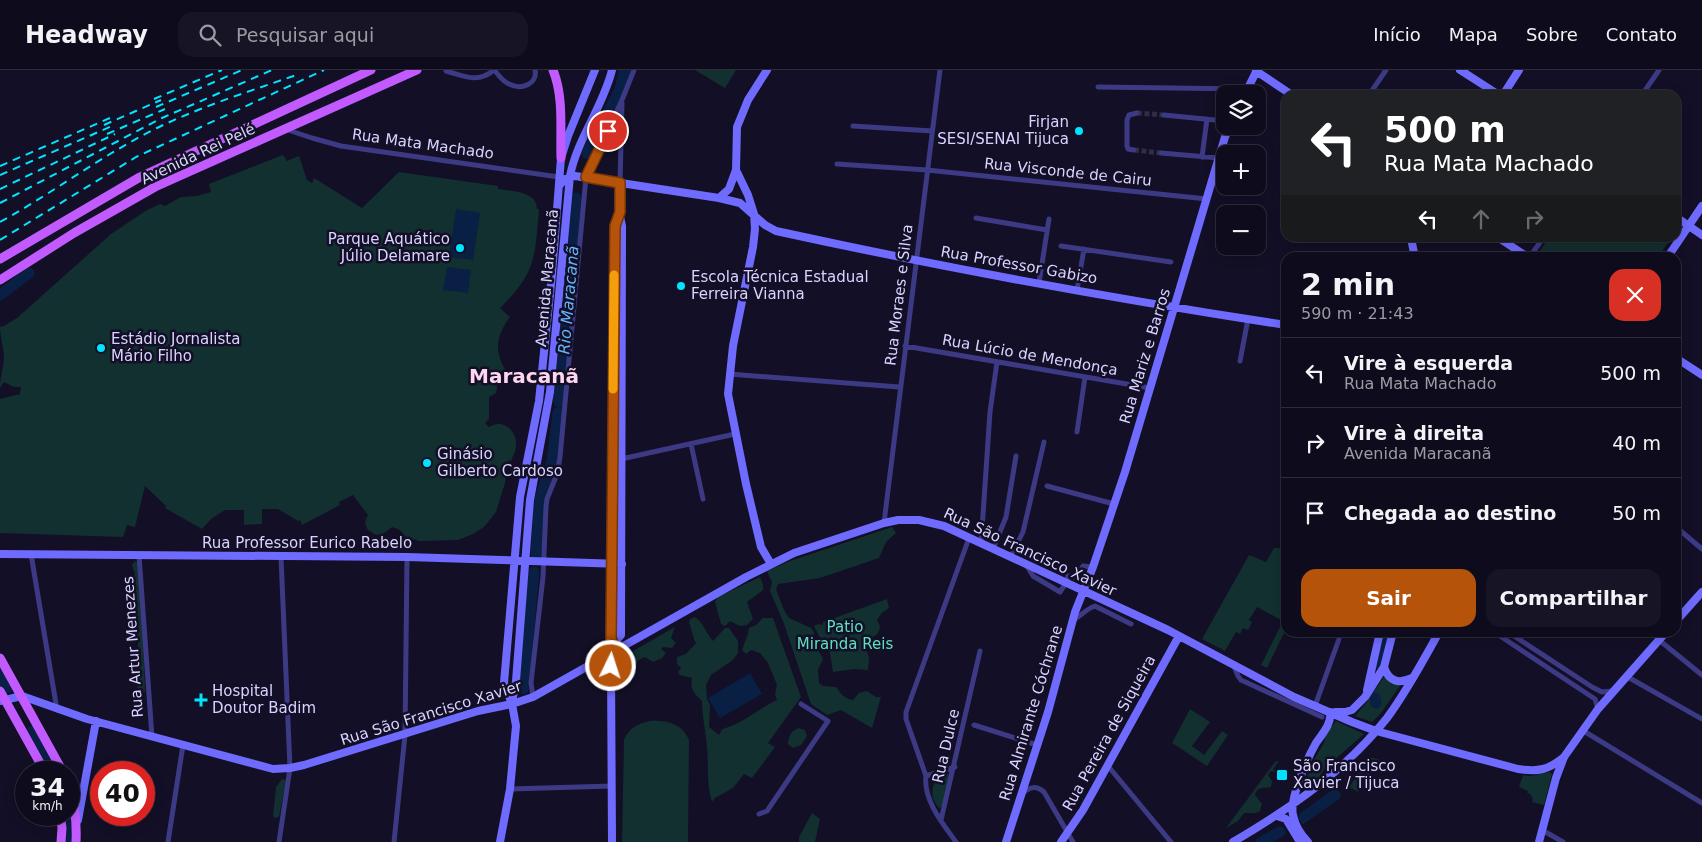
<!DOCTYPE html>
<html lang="pt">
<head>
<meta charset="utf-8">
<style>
	body { margin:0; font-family:"DejaVu Sans",sans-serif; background:#171425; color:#f1f3f6; height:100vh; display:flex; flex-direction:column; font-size:19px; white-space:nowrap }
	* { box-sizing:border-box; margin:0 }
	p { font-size:16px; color:#9b9ba3 }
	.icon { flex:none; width:28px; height:28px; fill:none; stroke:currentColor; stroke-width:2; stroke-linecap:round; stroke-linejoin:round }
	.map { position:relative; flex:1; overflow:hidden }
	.side { position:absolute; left:1281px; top:182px; width:400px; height:385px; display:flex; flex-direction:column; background:#0e0b1c; border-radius:15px; box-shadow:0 2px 12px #0003,0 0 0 1px #2e2b3b }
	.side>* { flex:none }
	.banner { position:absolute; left:1281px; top:20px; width:400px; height:152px; border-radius:15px; box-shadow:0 2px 12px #0003,0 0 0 1px #2e2b3b; background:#202124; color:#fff; overflow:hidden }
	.controls { position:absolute; left:1216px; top:15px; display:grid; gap:10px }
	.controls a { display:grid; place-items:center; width:50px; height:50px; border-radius:10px; background:#0e0b1c; box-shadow:0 2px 12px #0003,0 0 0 1px #2e2b3b; font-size:25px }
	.speed { position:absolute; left:15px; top:691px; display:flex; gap:10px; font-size:25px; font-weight:700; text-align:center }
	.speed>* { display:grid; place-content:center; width:65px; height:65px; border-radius:50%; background:#0e0b1c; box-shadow:0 2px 12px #0003,0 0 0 1px #2e2b3b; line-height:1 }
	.speed small { font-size:12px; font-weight:400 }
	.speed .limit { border:8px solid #d22; background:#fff; color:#111 }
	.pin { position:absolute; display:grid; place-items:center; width:42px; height:42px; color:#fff; margin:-21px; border:2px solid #fff; border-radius:50%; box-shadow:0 1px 5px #0007 }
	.me { position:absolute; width:55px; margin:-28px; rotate:4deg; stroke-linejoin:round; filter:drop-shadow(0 0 4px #0008) }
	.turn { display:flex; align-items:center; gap:18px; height:105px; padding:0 20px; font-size:22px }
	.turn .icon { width:65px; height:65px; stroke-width:2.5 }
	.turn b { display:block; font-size:35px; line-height:42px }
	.lanes { display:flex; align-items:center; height:48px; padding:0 20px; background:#0003; justify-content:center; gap:25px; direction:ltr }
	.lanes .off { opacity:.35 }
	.round { display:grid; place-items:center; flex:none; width:52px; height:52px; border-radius:15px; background:#171425 }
	.overview { display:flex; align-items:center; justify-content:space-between; height:85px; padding:0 20px }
	h1 { font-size:30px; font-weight:600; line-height:38px }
	.primary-button { display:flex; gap:10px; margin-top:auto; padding:10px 20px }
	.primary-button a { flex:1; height:58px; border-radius:15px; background:#b45309; color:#fff; font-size:20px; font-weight:600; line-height:58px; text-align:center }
	.primary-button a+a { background:#171425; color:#f1f3f6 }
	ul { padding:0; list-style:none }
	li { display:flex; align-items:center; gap:15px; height:70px; padding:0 20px; border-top:1px solid #2e2b3b }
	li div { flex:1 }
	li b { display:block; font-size:19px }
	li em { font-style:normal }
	header { display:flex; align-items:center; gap:30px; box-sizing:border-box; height:70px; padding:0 25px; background:#0e0b1c; border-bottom:1px solid #2e2b3b }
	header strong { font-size:24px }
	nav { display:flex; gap:28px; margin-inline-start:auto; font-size:18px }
	.search { width:350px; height:45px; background:#171425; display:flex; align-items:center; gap:12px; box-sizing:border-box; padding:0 18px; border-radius:15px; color:#9b9ba3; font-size:19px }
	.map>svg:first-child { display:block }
	.green { fill:#12302f }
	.water { fill:#0a1f44 }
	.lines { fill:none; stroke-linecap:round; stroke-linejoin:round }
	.river { stroke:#0a1f44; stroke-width:11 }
	.street-tunnel { stroke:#312d47; stroke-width:5; stroke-dasharray:5 2.5; stroke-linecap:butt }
	.street { stroke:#3d3a85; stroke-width:5 }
	.secondary { stroke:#6f6bff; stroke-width:8 }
	.primary { stroke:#c25bff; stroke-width:9 }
	.rail { stroke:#00e5ff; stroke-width:2; stroke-dasharray:8 6; stroke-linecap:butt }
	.street-bridge { stroke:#3d3a85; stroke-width:5 }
	.route-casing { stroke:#753606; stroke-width:12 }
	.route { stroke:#b45309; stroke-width:9 }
	.slow { stroke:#f59e0b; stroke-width:9 }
	.poi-dot { fill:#00e5ff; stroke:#130f26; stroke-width:2 }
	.labels { text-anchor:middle; stroke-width:5; stroke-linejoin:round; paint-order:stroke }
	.poi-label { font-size:15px; fill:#d9d4ff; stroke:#130f26; text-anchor:start }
	.street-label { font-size:15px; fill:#d9d4ff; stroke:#130f26 }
	.park-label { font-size:15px; fill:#5fe0c0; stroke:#130f26 }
	.water-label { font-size:16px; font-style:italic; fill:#62b6ff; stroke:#130f26 }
	.district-label { font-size:20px; font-weight:bold; fill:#ffd6f0; stroke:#130f26 }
</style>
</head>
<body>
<header>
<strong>Headway</strong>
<div class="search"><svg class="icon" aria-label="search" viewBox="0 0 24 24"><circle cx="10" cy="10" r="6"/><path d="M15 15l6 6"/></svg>Pesquisar aqui</div>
<nav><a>Início</a><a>Mapa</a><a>Sobre</a><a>Contato</a></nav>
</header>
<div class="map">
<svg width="1702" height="772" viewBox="0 0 1702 772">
	<rect width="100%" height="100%" fill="#130f26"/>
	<path class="green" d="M695 0H736L725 18Z
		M283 85 287 91 299 86 307 110 312 113 314 108 362 138 399 102 498 116V119C511 121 537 121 537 139H539C535 187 536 203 500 238L510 247C493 270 495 285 510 308L504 312 502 309 498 311 496 323 489 327V349L485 353 489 357C503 348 517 361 516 375 516 381 513 386 511 391L509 390 507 394 505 413 496 442 484 457 473 464 458 470 419 471 406 467 400 460 392 457 383 464 376 465 367 459 365 452 368 445 353 425 339 432 340 435 302 455 300 450 298 451 278 439H262V454L244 455V440H225L211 449 202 459 165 438 166 436 145 416 135 457 127 455 123 467 0 463V329L20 324 21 317H14L4 312 0 318C0 308 3 299 4 289 4 279 0 267 0 256L2 257 17 248 111 164 147 140 160 134 165 136 181 127 197 126 211 122 209 114Z
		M1549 168H1674L1667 174 1658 187H1540L1539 182Z
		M892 457 896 463 886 472 879 488 820 508 778 514 776 519 784 540 789 548 811 558 814 562V572L823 589 818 600 819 613 823 616 836 617C840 623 845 629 853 630L859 623 867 621 876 627H881L872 658 841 640 827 645 811 634 783 551 770 521 772 512 767 501 790 491Z
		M1274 478H1286V559L1267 598 1261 595 1283 551 1257 537 1249 550 1252 552 1248 560 1243 558 1240 564 1236 562 1225 581 1202 569 1249 485 1266 492Z
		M135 491 140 493 145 622 143 623 137 620 139 585 132 509 135 504 132 495Z
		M760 507 763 515V520L747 532 753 549 747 555 740 556 730 551 725 556 721 554 715 532 718 527Z
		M887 529 889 538 882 543 877 550 880 556C879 565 875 567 866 568L865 575 869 588 868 600 854 599 833 602 830 583 821 570 814 556 818 554 823 555V552Z
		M695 547C703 552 706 563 713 571L725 558H729L738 571V583L733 590 711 605 706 615 707 629 710 635 709 657 719 665 722 659C743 654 757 639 777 630L775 624 777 615 768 593 760 583 751 580 746 584 742 580 748 564 749 558 756 555 763 548H773L801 627 768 673 775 677 752 708 744 704 733 718 715 728 712 732C706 712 709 698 707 678 706 662 702 647 702 631 694 623 690 620 692 608L680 605 678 602 681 598 677 594V587L686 584 696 573C692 566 692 559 689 553L690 549Z
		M675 557 671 568 676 573 672 578 663 577 661 579 666 583 662 588 653 592 645 587C636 590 634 598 624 599L622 603 623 615 619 619 618 617V592L621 588Z
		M1385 605 1402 613 1381 643 1372 652 1355 646 1367 632Z
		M1190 639 1210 652 1192 676 1204 685 1222 661 1228 665 1207 696 1172 673Z
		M650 651C666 650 682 653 689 670L688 772H622L624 670C629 658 637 654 650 651Z
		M1336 651 1364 664 1324 699 1320 707 1304 719 1311 695 1325 671 1324 667Z
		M799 658 805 660 807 666 801 675 793 678 788 674C788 666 792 660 799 658Z
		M1370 687 1380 690 1358 722 1349 717Z
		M1279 691 1273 699 1277 702 1271 701 1268 705 1272 711 1271 717C1265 719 1258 715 1255 725L1262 734 1260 741 1256 743H1244L1238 751 1226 758 1275 692Z
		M1550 702 1552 704 1544 735 1532 732 1533 729 1530 724 1527 723 1528 721 1519 717 1523 705 1531 706Z
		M946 703 950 705 942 737 939 738C931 729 931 722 935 710Z
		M282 709 286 710 279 747 275 748 273 746 276 717Z
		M1336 720 1341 726 1303 754 1301 752V747L1305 743Z
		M812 743 820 749 815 772H799V767Z"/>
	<path class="water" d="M456 139 480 143 473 190 449 187Z
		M447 197 471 200 468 223 443 220Z
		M750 603 762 624 720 648 708 628Z"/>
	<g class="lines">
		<path class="river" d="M587 83 620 19 625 0
			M0 225 29 203
			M559 332 576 128
			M536 484 540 429 552 390 558 343
			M1379 594 1387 562
			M0 604 7 618
			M523 619 534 502
			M1375 628 1376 633
			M32 661 54 702
			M68 745 69 772
			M1304 747 1335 725
			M1261 772 1280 762"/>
		<path class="street-tunnel" d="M1137 43 1164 45
			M1134 80 1161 83"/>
		<path class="street" d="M446 1C465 6 477 14 494 0
			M1098 17 1247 19
			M1369 25 1386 0
			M1642 25 1659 0
			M1164 45 1225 51
			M853 56 932 61
			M285 59 312 68 341 76 559 107
			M1134 80 1128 79 1127 76V50L1129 45 1137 43
			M1161 83 1219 88
			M1202 87 1207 49
			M837 94 927 100 1207 129
			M620 113 622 33
			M976 148 1047 160
			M1061 176 1171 192
			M1529 188 1543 168
			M561 204 577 206
			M1039 213 1049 149
			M1077 220 1084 179
			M905 276 1150 318
			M1240 291 1248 249
			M729 304 899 317
			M1077 362 1085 307
			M691 374 703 429
			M612 391 735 364
			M1047 416 1114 434
			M884 453 940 0
			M1676 457 1702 479
			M981 474 990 342 997 292
			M993 479 1006 447 1016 386
			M31 484 57 640
			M139 485 152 667
			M1010 488 1023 462 1044 372
			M1027 496 1033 506 1060 522 1066 513 1068 506 1076 507 1083 496 1093 497
			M1073 550C1081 546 1086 539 1095 536L1131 554
			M1494 562 1595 629 1598 639
			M1508 562 1592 617 1602 622 1612 621
			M1659 570 1702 605
			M1234 596 1238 606 1241 610 1322 647
			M1626 606 1702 649
			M533 627 531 613 543 507 546 437 547 429 557 404 560 387 586 107 622 30 634 0
			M1315 636 1339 569
			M974 655 1037 675
			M1582 660 1702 733
			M1108 696 1171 772
			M926 706 955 697
			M510 719 612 716
			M1023 723C1030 717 1036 715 1044 722L1073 772
			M759 744 767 741 828 651 801 634
			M941 750 980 581
			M1542 760 1563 772
			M168 772 183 675
			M279 772 290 698 281 487
			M394 772 405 665 407 487
			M956 772C943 754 923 730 926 706L906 649V642L969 468"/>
		<path class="secondary" d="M767 0 748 30 737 57 736 100 748 125 754 144 755 159 753 177 733 276 728 324 746 414 761 477 771 494
			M1460 0 1499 25
			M1256 1 1292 25
			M1245 24 1257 0
			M1503 25 1519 0
			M559 116 565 109 575 106 719 128 740 133 765 155 776 161C945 198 1115 229 1286 255
			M719 128 729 119 736 100
			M1676 147 1702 165
			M1411 168 1415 188
			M1499 168 1529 188
			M1667 188 1702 136
			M1676 288 1702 305
			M0 484 407 487 622 494
			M1676 551 1702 522
			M613 574 621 565 622 156 619 142 620 113
			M1384 597C1389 612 1399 614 1412 608
			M1367 620 1380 562
			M0 631 22 626 87 649 273 699 290 698 304 695 478 641 512 634 533 627 746 507 794 483 884 453 898 450H919L944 456 1168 560 1294 627 1352 652 1376 661 1518 699C1539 702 1548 700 1564 687
			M512 632 516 611 530 430 550 322 570 106C577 69 603 37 612 0
			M1335 642H1345L1352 640 1365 627 1384 597 1393 562
			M1277 746 1286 749 1300 772
			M78 750 96 651
			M500 772 510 719 516 656 512 634 504 613 520 427 539 331 552 204 561 88 568 66 595 0
			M612 772 611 596 613 574 611 568 615 156 619 142
			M1006 772 1048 642 1075 542 1093 497 1125 402 1225 67 1230 56
			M1061 772 1083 740 1179 566
			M1233 772C1292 737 1344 702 1387 648 1407 621 1423 591 1439 562
			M1308 772C1301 765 1295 755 1293 745 1289 729 1308 687 1316 673 1322 664 1332 654 1330 642
			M1539 772 1556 708 1564 687 1598 639 1666 562"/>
		<path class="primary" d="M553 0C564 27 560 59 561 88
			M0 189 140 107 371 0
			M0 210 74 163 155 117 417 0
			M0 588 63 702
			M0 621 45 702
			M69 716C75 735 77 752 76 772
			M60 745 62 758 61 772"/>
		<path class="rail" d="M154 29 222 0
			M156 37 242 0
			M104 55 161 30
			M107 64 165 39
			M0 96 110 48
			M0 105 112 56
			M0 119 115 64
			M0 133 162 48 272 0
			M0 152C53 123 102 85 157 58 202 36 251 21 299 4
			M0 170 136 87 324 0"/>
		<path class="street-bridge" d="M494 0C499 5 502 11 509 14 520 20 538 15 535 0"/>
	</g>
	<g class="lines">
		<defs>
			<path id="route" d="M608 61 586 107 620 113V142L615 156 611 568 613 574 611 596"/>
		</defs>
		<use href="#route" class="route-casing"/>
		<use href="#route" class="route"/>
		<path class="slow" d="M613 319 614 205"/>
	</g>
	<g class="poi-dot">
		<circle cx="1079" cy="61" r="5"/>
		<circle cx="460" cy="178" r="5"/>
		<circle cx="681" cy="216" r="5"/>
		<circle cx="101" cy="278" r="5"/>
		<circle cx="427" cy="393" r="5"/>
		<path d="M198.5 622.5h5v5h5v5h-5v5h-5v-5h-5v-5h5z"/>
		<rect x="1276" y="699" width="12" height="12" rx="2.5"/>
	</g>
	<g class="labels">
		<g class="poi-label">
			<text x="1069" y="57" text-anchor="end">Firjan<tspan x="1069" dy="17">SESI/SENAI Tijuca</tspan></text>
			<text x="450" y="174" text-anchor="end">Parque Aquático<tspan x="450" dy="17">Júlio Delamare</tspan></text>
			<text x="691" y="212">Escola Técnica Estadual<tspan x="691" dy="17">Ferreira Vianna</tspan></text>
			<text x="111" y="274">Estádio Jornalista<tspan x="111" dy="17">Mário Filho</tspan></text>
			<text x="437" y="389">Ginásio<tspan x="437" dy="17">Gilberto Cardoso</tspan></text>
			<text x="212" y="626">Hospital<tspan x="212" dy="17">Doutor Badim</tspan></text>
			<text x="1293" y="701">São Francisco<tspan x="1293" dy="17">Xavier / Tijuca</tspan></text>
		</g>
		<g class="street-label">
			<text transform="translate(423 74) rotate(8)" y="5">Rua Mata Machado</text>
			<text transform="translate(198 84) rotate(-25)" y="5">Avenida Rei Pelé</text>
			<text transform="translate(1068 102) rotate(6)" y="5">Rua Visconde de Cairu</text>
			<text transform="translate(1019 195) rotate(10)" y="5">Rua Professor Gabizo</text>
			<text transform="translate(547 208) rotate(-85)" y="5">Avenida Maracanã</text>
			<text transform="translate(899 225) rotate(-83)" y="5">Rua Moraes e Silva</text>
			<text transform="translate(1030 285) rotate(10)" y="5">Rua Lúcio de Mendonça</text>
			<text transform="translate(1145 286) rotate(-73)" y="5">Rua Mariz e Barros</text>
			<text x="307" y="478">Rua Professor Eurico Rabelo</text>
			<text transform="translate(1030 482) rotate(25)" y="5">Rua São Francisco Xavier</text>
			<text transform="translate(133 577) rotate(-94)" y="5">Rua Artur Menezes</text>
			<text transform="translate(431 643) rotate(-17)" y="5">Rua São Francisco Xavier</text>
			<text transform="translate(1031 643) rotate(-73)" y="5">Rua Almirante Cóchrane</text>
			<text transform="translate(1109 663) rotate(-61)" y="5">Rua Pereira de Siqueira</text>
			<text transform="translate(946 676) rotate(-77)" y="5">Rua Dulce</text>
		</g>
		<g class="park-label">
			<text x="845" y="562">Patio<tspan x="845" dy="17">Miranda Reis</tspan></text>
		</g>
		<g class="water-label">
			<text transform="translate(568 230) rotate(-85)" y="6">Rio Maracanã</text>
		</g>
		<g class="district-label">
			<text x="524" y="313">Maracanã</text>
		</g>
	</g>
</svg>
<div class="controls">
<a><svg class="icon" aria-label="layers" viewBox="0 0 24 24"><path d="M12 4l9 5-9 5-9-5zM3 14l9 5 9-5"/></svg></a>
<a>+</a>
<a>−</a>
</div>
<div class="speed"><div>34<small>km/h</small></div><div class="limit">40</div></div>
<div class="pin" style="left:608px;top:61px;background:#d93025"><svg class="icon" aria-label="arrive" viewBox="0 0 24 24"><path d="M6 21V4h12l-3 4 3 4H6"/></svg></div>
<svg class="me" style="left:611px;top:596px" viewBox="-20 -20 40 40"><circle r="17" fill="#b45309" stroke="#fff" stroke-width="3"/><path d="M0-11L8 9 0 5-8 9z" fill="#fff"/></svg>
<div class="banner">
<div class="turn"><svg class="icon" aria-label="left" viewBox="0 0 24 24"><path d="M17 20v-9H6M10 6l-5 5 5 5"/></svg><div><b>500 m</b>Rua Mata Machado</div></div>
<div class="lanes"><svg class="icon" aria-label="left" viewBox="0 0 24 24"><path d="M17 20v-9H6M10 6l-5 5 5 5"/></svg><svg class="icon off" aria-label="ahead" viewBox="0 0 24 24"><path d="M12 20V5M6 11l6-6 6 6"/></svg><svg class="icon off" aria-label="right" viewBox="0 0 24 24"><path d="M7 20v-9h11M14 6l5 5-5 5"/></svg></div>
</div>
<section class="side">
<div class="overview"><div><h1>2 min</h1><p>590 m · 21:43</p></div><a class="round" style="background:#d93025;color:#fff"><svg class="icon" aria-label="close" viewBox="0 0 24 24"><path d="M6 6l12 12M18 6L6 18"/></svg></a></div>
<ul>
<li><svg class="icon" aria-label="left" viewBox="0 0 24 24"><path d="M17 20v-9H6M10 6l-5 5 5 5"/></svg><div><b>Vire à esquerda</b><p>Rua Mata Machado</p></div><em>500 m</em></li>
<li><svg class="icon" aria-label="right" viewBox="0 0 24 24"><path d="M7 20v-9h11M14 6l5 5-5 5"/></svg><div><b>Vire à direita</b><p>Avenida Maracanã</p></div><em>40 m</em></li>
<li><svg class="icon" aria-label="arrive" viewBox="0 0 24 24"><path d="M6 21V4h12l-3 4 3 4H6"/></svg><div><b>Chegada ao destino</b></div><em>50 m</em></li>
</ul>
<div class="primary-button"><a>Sair</a><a>Compartilhar</a></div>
</section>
</div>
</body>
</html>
